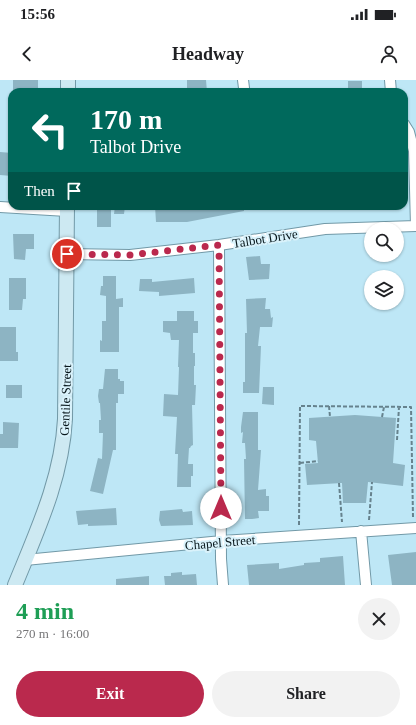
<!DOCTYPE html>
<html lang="en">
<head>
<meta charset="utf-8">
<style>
	body { margin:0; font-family:"Times New Roman",serif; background:#f2f2f2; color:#202124; height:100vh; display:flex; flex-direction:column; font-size:15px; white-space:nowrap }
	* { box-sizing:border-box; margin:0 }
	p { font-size:13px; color:#757577 }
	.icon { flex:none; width:22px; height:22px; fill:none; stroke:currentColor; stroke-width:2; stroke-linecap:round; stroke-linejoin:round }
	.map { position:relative; height:505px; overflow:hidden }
	.side { display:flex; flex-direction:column; background:#fff; flex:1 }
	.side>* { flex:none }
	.banner { position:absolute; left:8px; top:8px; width:400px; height:122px; border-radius:12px; box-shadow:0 1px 3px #0004; background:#00695c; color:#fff; overflow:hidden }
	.controls { position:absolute; left:364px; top:142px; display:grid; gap:8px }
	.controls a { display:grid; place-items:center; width:40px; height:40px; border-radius:50%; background:#fff; box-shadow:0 1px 3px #0004; font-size:20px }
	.pin { position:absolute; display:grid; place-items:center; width:34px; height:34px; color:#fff; margin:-17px; border:2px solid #fff; border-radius:50%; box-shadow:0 1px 4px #0007 }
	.me { position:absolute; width:44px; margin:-22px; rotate:0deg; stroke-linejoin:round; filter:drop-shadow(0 0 3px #0008) }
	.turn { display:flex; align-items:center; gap:14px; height:84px; padding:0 16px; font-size:18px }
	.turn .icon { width:52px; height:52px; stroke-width:2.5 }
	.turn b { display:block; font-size:28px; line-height:34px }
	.then { display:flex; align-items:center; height:38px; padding:0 16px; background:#0003; gap:8px; font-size:15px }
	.round { display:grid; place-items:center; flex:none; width:42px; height:42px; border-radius:21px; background:#f2f2f2 }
	.headline { display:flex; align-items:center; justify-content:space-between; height:68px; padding:0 16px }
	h1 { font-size:24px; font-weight:600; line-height:30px; color:#1e9e55 }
	.button { display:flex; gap:8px; margin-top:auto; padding:8px 16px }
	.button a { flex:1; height:46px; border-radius:24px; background:#ba294d; color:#fff; font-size:16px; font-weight:600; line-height:46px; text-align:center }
	.button a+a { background:#f2f2f2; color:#202124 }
	.status { display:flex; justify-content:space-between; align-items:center; height:28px; padding:0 20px; background:#fff; direction:ltr }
	.status svg { height:11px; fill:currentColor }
	header { display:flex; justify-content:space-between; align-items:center; height:52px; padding:0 16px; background:#fff; font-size:18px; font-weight:600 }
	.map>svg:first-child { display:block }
	.building { fill:#8db4c3 }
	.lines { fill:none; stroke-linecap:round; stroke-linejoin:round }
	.street-casing { stroke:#7299a7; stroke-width:12 }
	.secondary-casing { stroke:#7299a7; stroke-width:16 }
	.path { stroke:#66828d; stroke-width:2; stroke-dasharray:4 2; stroke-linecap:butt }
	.street { stroke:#fff; stroke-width:10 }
	.secondary { stroke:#cde9f2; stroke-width:14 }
	.route { stroke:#ba294d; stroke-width:7; stroke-dasharray:0 12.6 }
	.labels { text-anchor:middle; stroke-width:4; stroke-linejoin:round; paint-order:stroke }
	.street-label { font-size:13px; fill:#07161b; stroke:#d9f2fb }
</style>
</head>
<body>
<div class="status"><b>15:56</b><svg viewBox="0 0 49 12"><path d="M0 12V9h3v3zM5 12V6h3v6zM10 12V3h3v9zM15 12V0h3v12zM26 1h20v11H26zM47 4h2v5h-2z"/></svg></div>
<header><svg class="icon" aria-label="back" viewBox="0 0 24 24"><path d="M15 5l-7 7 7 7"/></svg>Headway<svg class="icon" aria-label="person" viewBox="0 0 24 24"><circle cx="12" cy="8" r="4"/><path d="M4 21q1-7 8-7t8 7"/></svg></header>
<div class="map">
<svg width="416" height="505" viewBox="0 0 416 505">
	<rect width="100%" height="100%" fill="#bee7f6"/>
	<path class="building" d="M13 0H38V12H13Z
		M187 0H206L207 12H191V9H187Z
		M348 1H362V12H348Z
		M0 72 12 73V96L0 95Z
		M115 126H125L124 134H114Z
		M155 126H244V131L187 142H156Z
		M97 129H111V147H97Z
		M13 154H34V169H26L25 180 14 179Z
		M260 176 261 184H270L269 199 249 200 246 177Z
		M103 196H116V219L123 218V227H119V272H100V260L102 261V241H106V216L100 215 101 206H103Z
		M9 198H26V219H23L22 230H9Z
		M194 198 195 213 159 216V212L139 211 140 199H152V202Z
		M266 218 265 229H270L271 238 273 237 272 247H260L258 266H261L259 313H243V302H245V253H247L246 219Z
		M177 231H194V241H198V253H193V273H195V286H194V305H196L195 325H192L193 365 191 366 190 368H189L188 384H193V396H191V407H177L178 374H175L177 337 163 336 164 314 178 315 179 287H178L179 260H171L170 253 163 252V241H177Z
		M0 247H16V272H18V281H0Z
		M105 289H118V299H120V301H124V314H118V323H116V370H113L103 414 90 411 98 378 102 379 103 353H99V340H101L100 323H99L98 316 99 309H103Z
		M6 305H22V318H6Z
		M263 307H274V325L262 324Z
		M243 332H258V370H261L258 410 266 409V416H269V431H258L259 438 252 439H245L244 379H246L245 363H242L243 352 241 353V347Z
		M355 335 396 338 393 383 405 385 403 406 368 402 366 423H343L342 403 307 405 305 384 318 383 316 361 309 360V338Z
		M3 342 19 343 18 368H0V354H3Z
		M116 428 117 445 88 446V444L78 445 76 431Z
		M182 429 183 432 192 431 193 445 161 446 159 440 160 431Z
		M416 472V505H392L388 475Z
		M343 476 345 505H249L247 485 279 483V489L304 485V483L320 482V478Z
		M182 492V495L196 494 197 505H165L164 496H171V493Z
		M149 496V505H116V499Z"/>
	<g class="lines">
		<defs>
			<path id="street" d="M243 0 244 8
				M390 0 391 12
				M404 44 409 52 414 71 416 146
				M0 127 67 131
				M219 165 221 479 223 505
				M67 174 130 175 219 165 325 149 416 146
				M361 451 366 505
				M25 480 222 461 416 448"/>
			<path id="secondary" d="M68 12V0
				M15 505C37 451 62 398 65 339L67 126"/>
		</defs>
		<use href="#street" class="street-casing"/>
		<use href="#secondary" class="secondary-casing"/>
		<path class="path" d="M329 326 330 337
			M382 337 384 327
			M397 360 399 327
			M300 383 318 381
			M339 403 342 442
			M369 440 372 402
			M299 445 300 326 411 327 413 437"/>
		<use href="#street" class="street"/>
		<use href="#secondary" class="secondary"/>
	</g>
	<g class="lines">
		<path class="route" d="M67 174 130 175 219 165 221 428"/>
	</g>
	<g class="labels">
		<g class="street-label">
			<text transform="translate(265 158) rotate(-9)" y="5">Talbot Drive</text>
			<text transform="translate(65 320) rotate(-88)" y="5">Gentile Street</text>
			<text transform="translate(220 462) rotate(-5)" y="5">Chapel Street</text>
		</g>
	</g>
</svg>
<div class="controls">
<a><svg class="icon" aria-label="search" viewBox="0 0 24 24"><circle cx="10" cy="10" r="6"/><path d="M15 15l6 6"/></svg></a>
<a><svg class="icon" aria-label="layers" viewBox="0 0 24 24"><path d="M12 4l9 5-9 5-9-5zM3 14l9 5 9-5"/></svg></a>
</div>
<div class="pin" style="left:67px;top:174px;background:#d93025"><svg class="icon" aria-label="arrive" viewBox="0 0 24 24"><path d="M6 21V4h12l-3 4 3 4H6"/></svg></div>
<svg class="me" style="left:221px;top:428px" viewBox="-20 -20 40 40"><circle r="19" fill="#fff"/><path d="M0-13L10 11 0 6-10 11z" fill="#ba294d"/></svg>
<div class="banner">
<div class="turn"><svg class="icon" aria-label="left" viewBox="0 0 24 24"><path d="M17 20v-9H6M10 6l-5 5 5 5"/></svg><div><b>170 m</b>Talbot Drive</div></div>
<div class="then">Then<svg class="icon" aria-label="arrive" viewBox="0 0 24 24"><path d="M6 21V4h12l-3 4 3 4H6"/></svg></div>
</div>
</div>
<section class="side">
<div class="headline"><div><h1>4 min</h1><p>270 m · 16:00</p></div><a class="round"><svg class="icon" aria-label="close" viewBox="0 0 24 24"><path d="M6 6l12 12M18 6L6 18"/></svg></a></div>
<div class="button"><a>Exit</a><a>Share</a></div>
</section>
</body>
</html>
